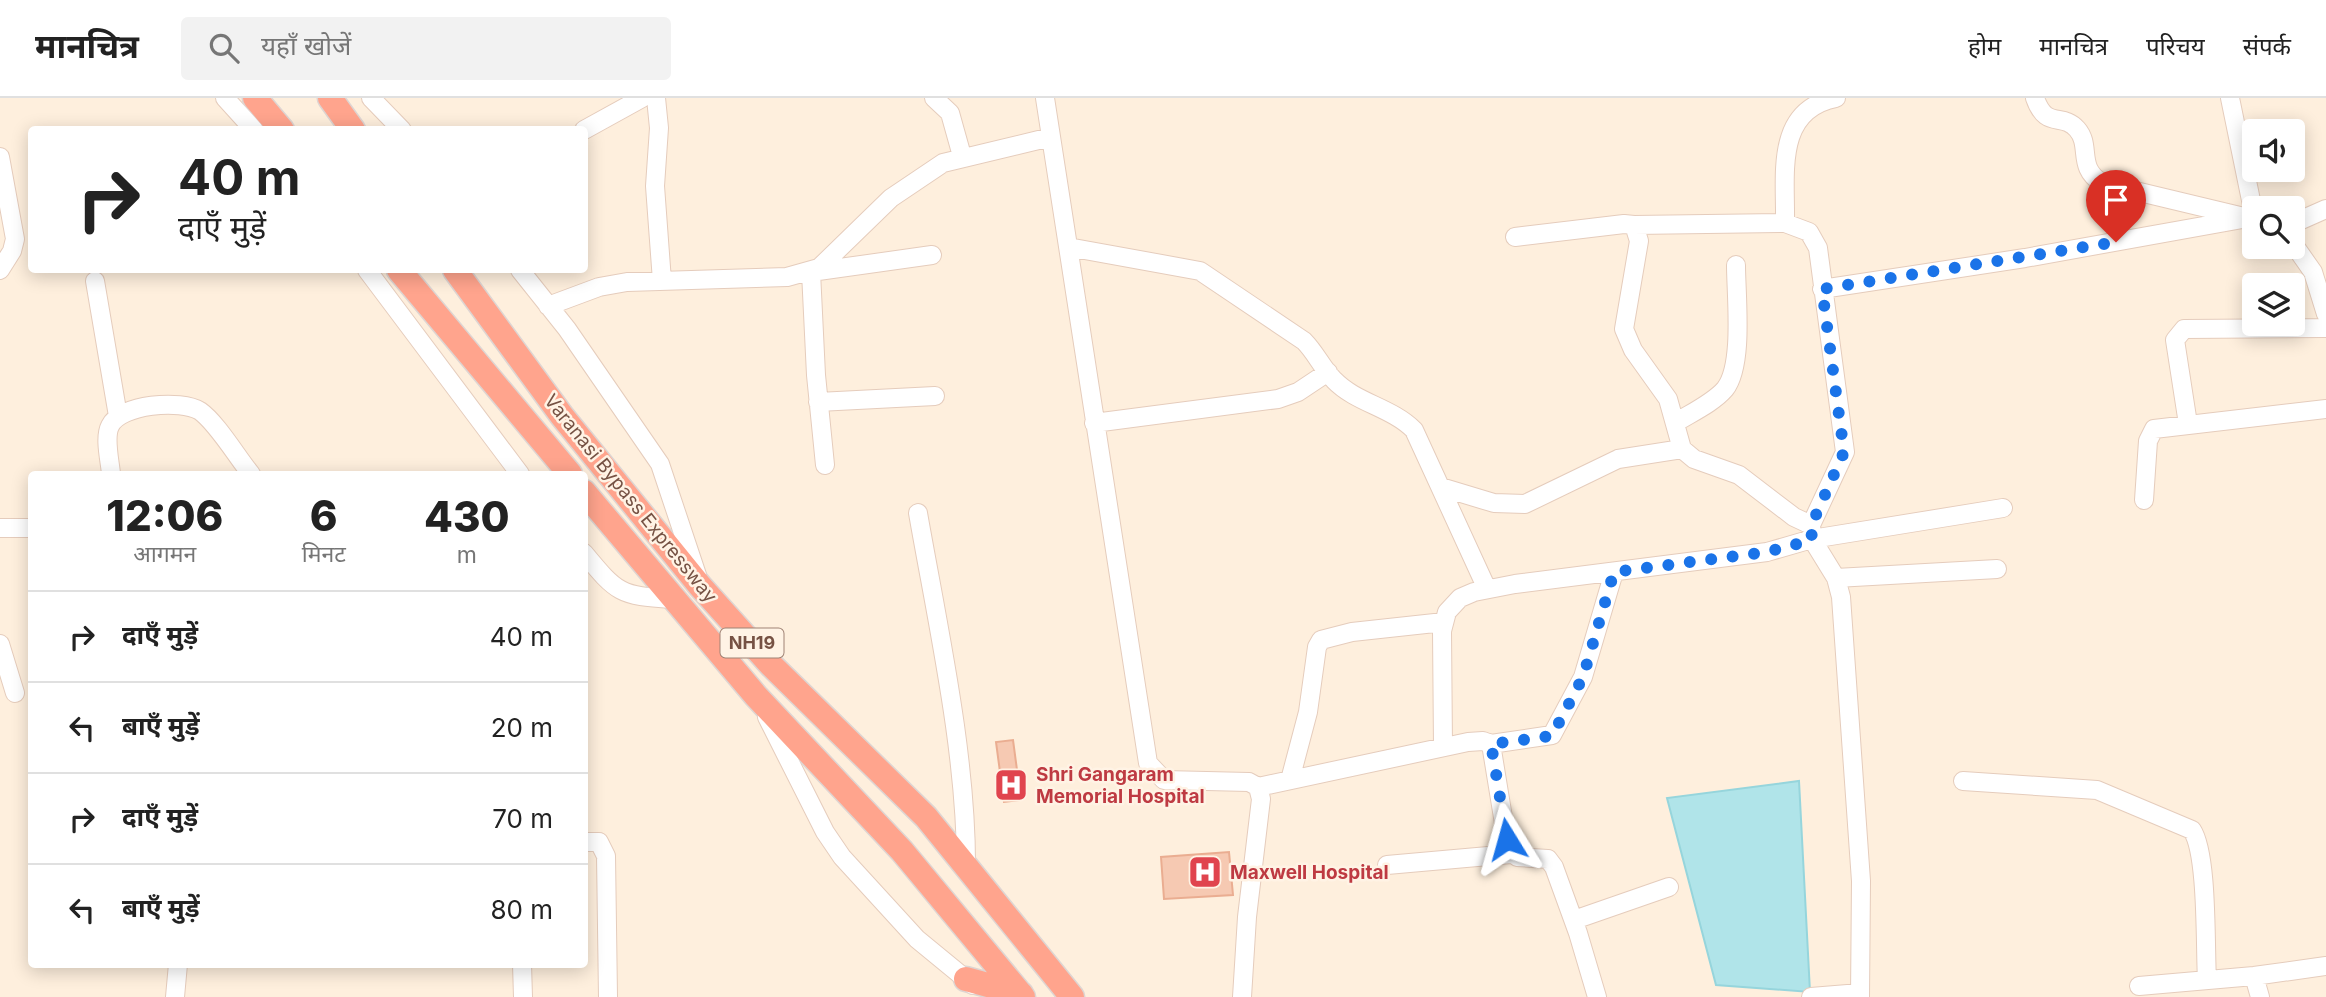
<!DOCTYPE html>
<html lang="hi">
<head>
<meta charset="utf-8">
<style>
	body { margin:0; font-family:Inter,"Noto Sans Devanagari",sans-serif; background:#f2f2f2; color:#222; height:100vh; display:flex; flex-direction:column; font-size:26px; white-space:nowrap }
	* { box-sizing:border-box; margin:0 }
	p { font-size:23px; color:#767676 }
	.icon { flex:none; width:38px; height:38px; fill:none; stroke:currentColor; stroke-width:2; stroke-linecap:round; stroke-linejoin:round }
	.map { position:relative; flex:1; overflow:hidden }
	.sheet { position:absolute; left:28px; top:373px; width:560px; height:497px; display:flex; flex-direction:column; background:#fff; border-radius:7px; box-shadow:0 4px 18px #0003 }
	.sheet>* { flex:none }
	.banner { position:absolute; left:28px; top:28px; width:560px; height:147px; border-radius:7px; box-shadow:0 4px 18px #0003; background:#fff; color:#222; overflow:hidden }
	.buttons { position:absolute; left:2242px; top:21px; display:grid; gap:14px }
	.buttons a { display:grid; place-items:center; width:63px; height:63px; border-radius:7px; background:#fff; box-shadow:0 4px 18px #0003; font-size:35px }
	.pin { position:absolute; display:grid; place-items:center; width:60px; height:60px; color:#fff; margin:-72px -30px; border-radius:50% 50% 50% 0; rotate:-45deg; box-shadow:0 0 7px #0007 }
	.pin .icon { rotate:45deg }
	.me { position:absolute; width:77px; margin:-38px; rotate:352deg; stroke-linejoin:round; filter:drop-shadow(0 0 5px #0008) }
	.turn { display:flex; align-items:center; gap:24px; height:147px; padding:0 35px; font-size:32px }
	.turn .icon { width:91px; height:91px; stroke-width:2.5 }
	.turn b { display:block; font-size:49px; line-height:60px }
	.eta { display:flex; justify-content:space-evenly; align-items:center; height:119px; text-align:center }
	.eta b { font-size:42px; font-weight:800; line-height:49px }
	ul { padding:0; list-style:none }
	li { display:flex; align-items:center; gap:21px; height:91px; padding:0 35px; border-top:2px solid #e0e0e0 }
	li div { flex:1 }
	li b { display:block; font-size:26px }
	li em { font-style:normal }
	header { display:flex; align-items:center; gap:42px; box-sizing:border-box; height:98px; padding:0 35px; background:#fff; border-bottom:2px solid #e0e0e0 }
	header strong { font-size:33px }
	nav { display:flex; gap:38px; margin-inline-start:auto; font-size:24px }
	.search { width:490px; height:63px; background:#f2f2f2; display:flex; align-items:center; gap:18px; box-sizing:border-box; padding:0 24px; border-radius:7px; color:#767676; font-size:26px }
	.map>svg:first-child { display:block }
	.water { fill:#b0e4e9; stroke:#96d5dc; stroke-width:2 }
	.building { fill:#f6c9b2; stroke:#eaad91; stroke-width:2 }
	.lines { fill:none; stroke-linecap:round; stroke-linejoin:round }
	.minor-casing { stroke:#e5ccbc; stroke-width:20 }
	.highway-casing { stroke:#ded5d2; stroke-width:27 }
	.minor { stroke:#fff; stroke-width:18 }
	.highway { stroke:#ffa48d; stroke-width:24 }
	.route { stroke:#1a73e8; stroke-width:12; stroke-dasharray:0 21.6 }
	.labels { text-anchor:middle; stroke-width:5; stroke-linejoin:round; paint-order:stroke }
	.shield { fill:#fff3e5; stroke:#9f8274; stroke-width:2 }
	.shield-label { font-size:18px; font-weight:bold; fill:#765244 }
	.street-label { font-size:19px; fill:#765244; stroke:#fff3e5 }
	.health-label { font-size:19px; font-weight:bold; fill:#be3a42; stroke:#fff3e5; text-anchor:start }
</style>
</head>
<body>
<header>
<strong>मानचित्र</strong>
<div class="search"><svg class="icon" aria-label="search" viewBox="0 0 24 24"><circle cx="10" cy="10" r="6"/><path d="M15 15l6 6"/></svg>यहाँ खोजें</div>
<nav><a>होम</a><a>मानचित्र</a><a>परिचय</a><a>संपर्क</a></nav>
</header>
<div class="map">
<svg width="2326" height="899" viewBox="0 0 2326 899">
	<rect width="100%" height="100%" fill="#feefdd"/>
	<path class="water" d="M1799 683 1810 894 1716 887 1667 700Z"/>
	<path class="building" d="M1013 642 1021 702 1004 704 996 644Z
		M1229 754 1233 797 1164 801 1161 759Z"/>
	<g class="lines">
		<defs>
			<path id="minor" d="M225 0 254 32
				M371 0 402 32
				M656 0 659 30 655 88 662 183
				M934 0 950 15 962 58
				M1045 0 1148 665 1164 682 1249 684 1258 689 1261 701 1247 819 1242 899
				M2035 0C2046 32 2062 14 2077 31 2092 48 2076 69 2102 85L2244 119
				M2230 0 2254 117
				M584 32 642 0
				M0 59 15 141 12 153 0 172
				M1785 125C1786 77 1774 12 1836 0
				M2292 126 2326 111
				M1634 127 1785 125 1809 134 1818 150 1845 354 1811 427 1812 441 1836 480 1841 499 1861 783 1860 899
				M1515 139 1624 126 1634 127 1639 143 1624 231 1633 252 1668 301 1682 351 1694 361 1739 377 1794 419 1811 427
				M2292 144 2313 174 2326 216
				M1068 149 1200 173 1304 243C1316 255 1322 270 1334 282 1356 305 1391 309 1414 332L1487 491
				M367 172 520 376
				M520 172 567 231 660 366 697 477
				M95 183 118 318
				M1822 191 2025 160 2248 120
				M548 208 599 189 627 184 787 179 819 170 891 100 943 65 1051 39
				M818 304 935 298
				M1094 325 1278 301 1298 294 1328 274
				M1675 325C1691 315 1713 305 1725 291 1744 267 1736 198 1736 167
				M2188 326 2175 242 2184 231 2326 230
				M825 367 816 277 811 174 932 157
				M111 376C110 363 104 340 110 328 120 306 181 301 200 313 217 325 237 359 251 376
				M1441 389 1494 405 1525 406 1618 361 1682 351
				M2144 402 2148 343 2154 331 2326 311
				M918 415C938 529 967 658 966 772
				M0 430H32
				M584 455C617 495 620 498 672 501
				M1836 480 1997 471
				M0 546 15 595
				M767 619 825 734 842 759 917 841 973 887
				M1491 646 1552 637 1583 579 1614 474
				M1443 649 1442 533 1447 514 1460 500 1474 494 1515 486 1767 454 1812 441 2003 410
				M1290 682 1308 614 1317 549 1321 542 1352 534 1444 524
				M1963 683 2097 692 2192 732C2208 756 2205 849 2207 882
				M1258 689 1468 644 1483 643 1491 646 1508 750 1517 759 1548 761 1554 769 1578 835 1597 899
				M584 744H599L606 758 608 899
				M1387 767 1511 756
				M1574 822 1669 789
				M522 866 523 899
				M2254 878 2260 899
				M2139 888 2254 878 2326 868
				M175 899 178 866
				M1811 899 1860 895"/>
			<path id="highway" d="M255 0 282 32
				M330 0 353 32
				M399 172 570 376
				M455 172 562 318 700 488 771 567 926 719 1072 899
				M584 394 756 598 902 753 1023 899
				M966 881 1021 896"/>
		</defs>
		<use href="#minor" class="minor-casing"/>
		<use href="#highway" class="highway-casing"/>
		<use href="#minor" class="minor"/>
		<use href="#highway" class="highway"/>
	</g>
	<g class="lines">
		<path class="route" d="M1507 741 1491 646 1552 638 1583 579 1614 474 1767 454 1812 442 1811 428 1844 354 1822 191 2116 144"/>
	</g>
	<defs>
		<symbol id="hospital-square" viewBox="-11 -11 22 22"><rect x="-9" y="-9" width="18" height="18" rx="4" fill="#e0444e" stroke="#fff3e5"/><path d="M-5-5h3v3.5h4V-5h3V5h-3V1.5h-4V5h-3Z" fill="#fff"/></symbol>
	</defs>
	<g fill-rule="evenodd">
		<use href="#hospital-square" x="992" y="668" width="38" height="38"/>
		<use href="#hospital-square" x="1186" y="755" width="38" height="38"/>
	</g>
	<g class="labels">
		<rect class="shield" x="720.5" y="530.5" width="63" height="29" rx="5"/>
		<g class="shield-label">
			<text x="752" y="551">NH19</text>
		</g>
		<g class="street-label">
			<text transform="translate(631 400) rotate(51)" y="7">Varanasi Bypass Expressway</text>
		</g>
		<g class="health-label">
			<text x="1036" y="683">Shri Gangaram<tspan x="1036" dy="22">Memorial Hospital</tspan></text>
			<text x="1230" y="781">Maxwell Hospital</text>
		</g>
	</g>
</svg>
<div class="buttons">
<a><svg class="icon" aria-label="sound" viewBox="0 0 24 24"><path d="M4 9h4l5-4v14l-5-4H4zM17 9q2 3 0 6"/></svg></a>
<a><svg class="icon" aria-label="search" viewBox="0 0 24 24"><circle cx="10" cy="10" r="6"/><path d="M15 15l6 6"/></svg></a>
<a><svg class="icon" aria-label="layers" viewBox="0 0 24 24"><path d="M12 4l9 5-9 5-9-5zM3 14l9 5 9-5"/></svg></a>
</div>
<div class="pin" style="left:2116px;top:144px;background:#d93025"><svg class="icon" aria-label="arrive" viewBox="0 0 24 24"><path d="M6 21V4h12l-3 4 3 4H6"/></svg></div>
<svg class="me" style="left:1507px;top:741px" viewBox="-20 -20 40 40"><path d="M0-17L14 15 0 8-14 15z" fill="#1a73e8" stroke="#fff" stroke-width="4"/></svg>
<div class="banner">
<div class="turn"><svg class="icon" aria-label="right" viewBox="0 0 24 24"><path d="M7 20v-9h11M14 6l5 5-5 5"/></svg><div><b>40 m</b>दाएँ मुड़ें</div></div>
</div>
<section class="sheet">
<div class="eta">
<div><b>12:06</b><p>आगमन</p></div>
<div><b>6</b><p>मिनट</p></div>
<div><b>430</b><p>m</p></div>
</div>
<ul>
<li><svg class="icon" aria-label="right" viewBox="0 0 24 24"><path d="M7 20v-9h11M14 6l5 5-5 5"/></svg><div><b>दाएँ मुड़ें</b></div><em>40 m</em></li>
<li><svg class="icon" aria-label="left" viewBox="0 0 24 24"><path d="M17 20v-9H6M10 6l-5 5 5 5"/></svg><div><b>बाएँ मुड़ें</b></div><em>20 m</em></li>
<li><svg class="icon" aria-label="right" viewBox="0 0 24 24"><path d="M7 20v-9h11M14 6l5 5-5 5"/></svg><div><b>दाएँ मुड़ें</b></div><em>70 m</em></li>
<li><svg class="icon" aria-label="left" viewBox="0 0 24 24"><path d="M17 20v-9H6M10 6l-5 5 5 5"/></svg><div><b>बाएँ मुड़ें</b></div><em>80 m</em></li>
</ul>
</section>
</div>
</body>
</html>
